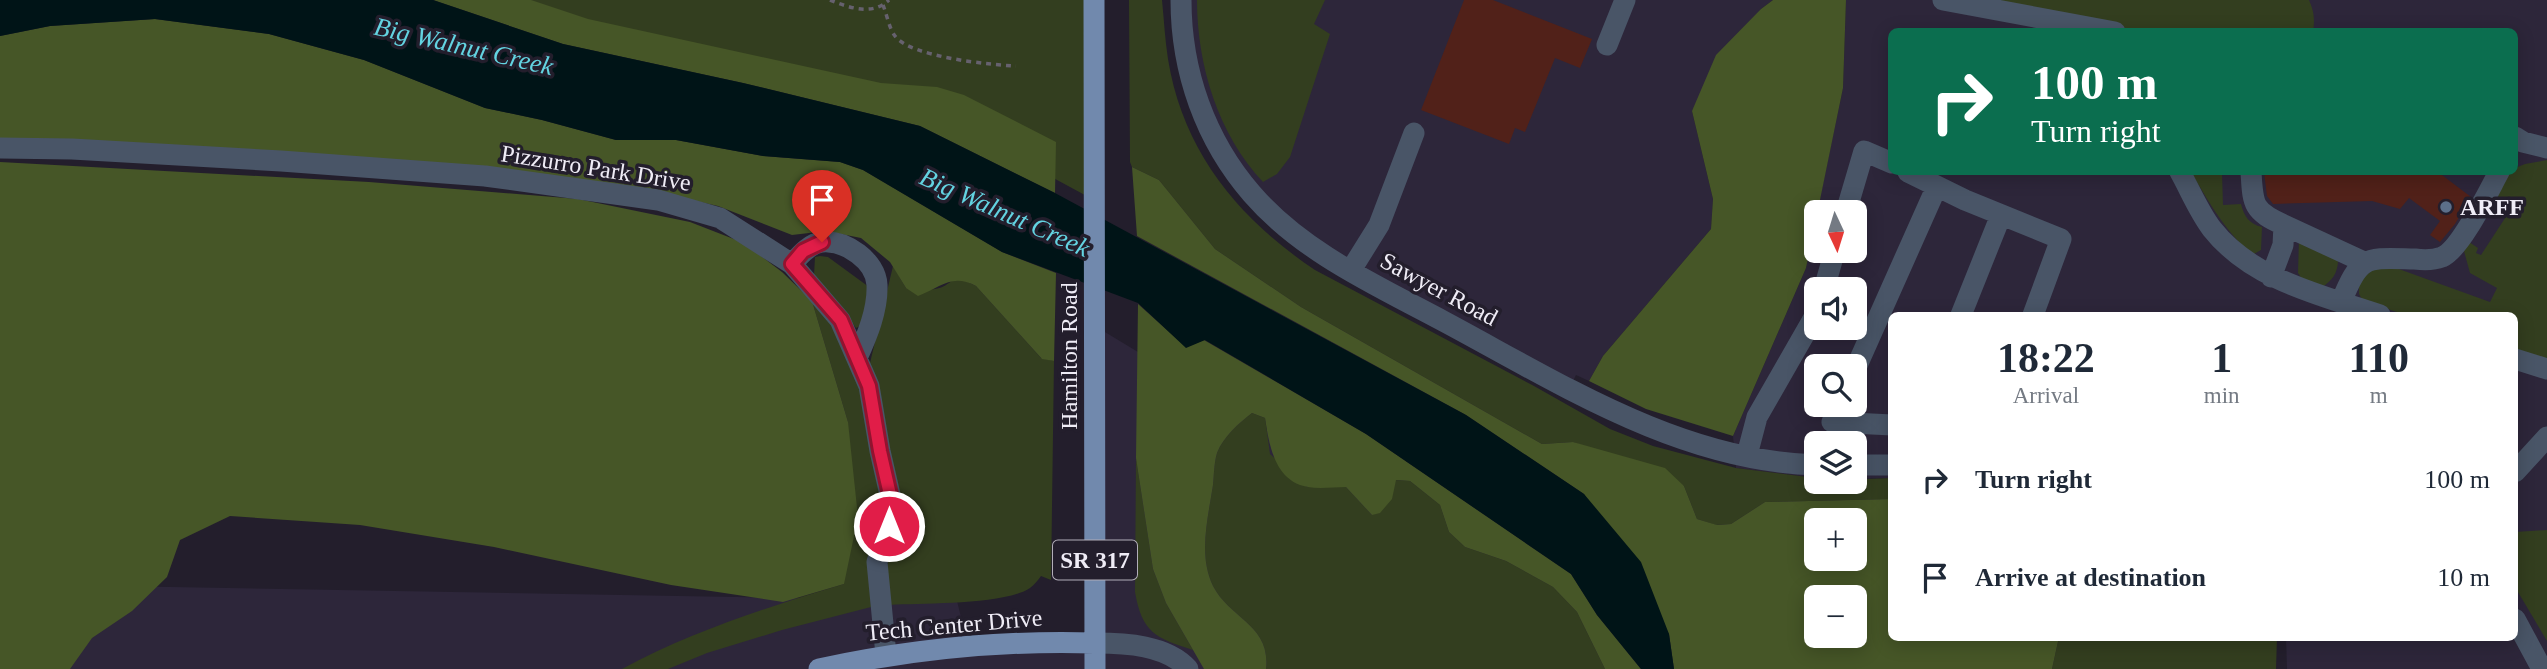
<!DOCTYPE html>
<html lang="en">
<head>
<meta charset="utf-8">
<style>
	body { margin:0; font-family:"Times New Roman",serif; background:#f2f2f3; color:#1f2937; height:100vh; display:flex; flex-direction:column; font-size:26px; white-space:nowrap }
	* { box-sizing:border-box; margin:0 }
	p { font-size:23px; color:#747a83 }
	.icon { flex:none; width:38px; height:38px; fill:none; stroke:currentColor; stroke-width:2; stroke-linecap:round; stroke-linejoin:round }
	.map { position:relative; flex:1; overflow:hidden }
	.panel { position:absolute; left:1888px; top:312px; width:630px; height:329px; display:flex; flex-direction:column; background:#fff; border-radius:10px; box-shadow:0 4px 18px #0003 }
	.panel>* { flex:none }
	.banner { position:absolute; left:1888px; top:28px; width:630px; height:147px; border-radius:10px; box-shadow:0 4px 18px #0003; background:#0b6e4f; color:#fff; overflow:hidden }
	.needle { width:46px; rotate:176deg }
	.fabs { position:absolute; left:1804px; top:200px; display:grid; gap:14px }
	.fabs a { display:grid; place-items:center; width:63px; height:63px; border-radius:10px; background:#fff; box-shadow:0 4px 18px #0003; font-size:35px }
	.pin { position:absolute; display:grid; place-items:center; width:60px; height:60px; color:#fff; margin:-72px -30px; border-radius:50% 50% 50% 0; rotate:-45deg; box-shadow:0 0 7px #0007 }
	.pin .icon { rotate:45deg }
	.me { position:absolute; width:77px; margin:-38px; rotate:0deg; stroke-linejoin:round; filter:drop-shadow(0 0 5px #0008) }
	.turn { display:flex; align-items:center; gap:24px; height:147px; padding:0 28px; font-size:32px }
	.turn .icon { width:91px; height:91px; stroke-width:2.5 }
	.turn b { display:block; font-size:49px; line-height:60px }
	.eta { display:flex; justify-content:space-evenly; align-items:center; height:119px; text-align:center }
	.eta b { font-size:42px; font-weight:600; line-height:49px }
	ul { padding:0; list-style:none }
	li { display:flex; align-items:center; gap:21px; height:98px; padding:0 28px }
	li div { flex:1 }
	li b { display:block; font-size:26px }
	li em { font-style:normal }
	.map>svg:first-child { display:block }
	.built { fill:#2d263a; fill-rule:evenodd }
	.green { fill:#333e1f }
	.forest { fill:#465627; fill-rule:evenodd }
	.water { fill:#001417 }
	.building { fill:#512119 }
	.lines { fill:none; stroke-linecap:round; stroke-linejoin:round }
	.path { stroke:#66616e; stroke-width:3.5; stroke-dasharray:5 5; stroke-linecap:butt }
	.minor { stroke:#495567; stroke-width:21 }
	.major { stroke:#7189ad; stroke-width:21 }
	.route-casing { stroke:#92132f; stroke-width:18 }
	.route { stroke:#e11d48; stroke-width:12 }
	.service-dot { fill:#5c6f8a; stroke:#231e2c; stroke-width:2.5 }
	.labels { text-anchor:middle; stroke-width:7; stroke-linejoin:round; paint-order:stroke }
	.shield { fill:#231e2c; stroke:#b2aeb9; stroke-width:2 }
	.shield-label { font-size:23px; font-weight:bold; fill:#efecf6 }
	.street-label { font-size:24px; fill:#efecf6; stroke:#231e2c }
	.poi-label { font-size:24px; font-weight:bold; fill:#efecf6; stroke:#231e2c; text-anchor:start }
	.water-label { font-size:26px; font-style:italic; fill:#63d3e1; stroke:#231e2c }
</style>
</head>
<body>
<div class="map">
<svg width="2547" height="669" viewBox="0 0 2547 669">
	<rect width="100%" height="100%" fill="#231e2c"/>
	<path class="built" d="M1181 0H1773L1761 9 1692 111 1713 199 1711 229 1603 356 1589 381 1576 375 1569 389 1303 241 1215 141Z
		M1846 0H2547V669H2287L2286 637H2515V315H1892V478L1855 479V443H1816V478L1736 468 1733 436 1806 268 1816 216V250H1855V212H1817L1843 88ZM1892 32H2515V172H1892ZM1816 289H1855V327H1816ZM1816 366H1855V404H1816Z
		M1095 326 1434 531 1594 669H0V584L957 601 968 645 1095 643Z"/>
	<path class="green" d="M495 0H1094V200L937 115Z
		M1129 0H1162C1164 20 1165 40 1168 59 1183 152 1239 219 1315 270L1534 386 1610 429 1653 446 1736 468 1816 478V481L1892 478V499L1765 502 1731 524 1716 525 1697 519 1684 486 1573 442 1542 444 1301 307 1215 249 1159 180 1132 167 1130 162Z
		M1197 0H1325L1314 24 1330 34 1290 157 1277 174 1263 182C1218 134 1197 65 1197 0Z
		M1943 0H2309C2314 11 2315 19 2313 32L2115 31Z
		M2547 160V359L2515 351V315H2406L2363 301 2359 294V281L2375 268H2396L2490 302 2497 288 2470 273 2464 251 2469 242 2478 248 2476 253 2481 255 2509 212 2493 201 2507 172H2515V168L2525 164Z
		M2191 172H2222L2223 205 2241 204C2244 216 2249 224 2262 227L2261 250 2252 255C2224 229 2210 204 2191 172Z
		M2299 239 2338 260C2338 273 2332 281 2322 287L2302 279 2298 273Z
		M820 256 828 257 869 287 862 325 856 328 835 299 814 275 815 257Z
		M893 266 906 288C915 288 926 291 935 289 954 286 949 271 976 286L1041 358 1054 361 1051 580 1041 576C1038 580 1034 585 1030 588 1005 605 923 603 890 605L886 585 888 558 903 508 870 363Z
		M812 301 832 324 861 389 884 506 869 573 871 607 782 630 707 653 668 669H622C692 631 768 607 844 584L848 422Z
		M1252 413 1265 418 1270 454 1307 487H1346L1372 515 1395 480 1410 481 1440 505 1449 532 1465 547 1506 561 1553 587 1577 612 1605 669H1266C1271 625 1230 619 1213 586 1198 555 1208 518 1213 485 1214 475 1214 463 1217 453 1223 437 1239 423 1252 413Z
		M1136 458 1153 569 1166 603 1193 650C1156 638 1142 633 1135 592Z
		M2547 530V641L2515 587V532Z
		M2059 637H2277L2276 669H2052Z"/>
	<path class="forest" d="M433 0H531L588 19 881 83 937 87 964 95 1056 142 1055 193 920 126 743 83 563 44Z
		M1773 0H1846L1843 88 1806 268 1733 436 1646 409 1589 381 1603 356 1711 229 1713 199 1692 111 1716 55 1761 9Z
		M155 19 269 34 364 60 485 108 542 120 616 140H676L763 156 840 162 863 170 1002 252 1056 273 1054 361 1042 359 976 286C952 273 941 287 918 296L906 288 890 262 861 238 826 231 792 235 718 206 634 187 339 157 0 138V36L50 26Z
		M0 162 369 182 578 199 690 222 744 243 782 272 812 301 848 422 858 517 844 584 783 602 671 585 494 547 360 525 230 516 180 540 167 577 132 611 92 638 70 669H0Z
		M1132 167 1159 180 1215 249 1301 307 1542 444 1573 442 1665 468 1684 486 1697 519 1717 525 1731 524 1765 502 1892 499V637H2059L2052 669H1674L1669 634 1584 494 1466 415 1137 236ZM1816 520H1855V558H1816ZM1816 597H1855V635H1816Z
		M1138 304 1186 347 1204 340 1366 434 1571 574 1597 615 1641 669H1605L1577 612 1553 587 1506 561 1465 547 1449 532 1440 505 1410 481 1396 480 1392 499 1380 513 1372 515 1346 487C1334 487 1320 489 1308 487 1275 482 1269 445 1265 418L1252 413C1239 423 1223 437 1217 453 1214 463 1214 475 1213 485 1208 518 1198 555 1213 586 1230 619 1271 625 1266 669H1204L1166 603 1153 569 1136 458Z"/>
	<path class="water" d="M0 0H433L563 44 743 83 920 126 1055 193 1466 415 1584 494 1641 562 1669 634 1674 669H1641L1597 615 1571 574 1366 434 1205 340 1186 348 1138 303 1002 252 863 170 840 162 763 156 676 140H616L542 120 485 108 364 60 269 34 155 19 50 26 0 36Z"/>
	<path class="building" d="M1464 0H1493L1592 39 1580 68 1555 58 1525 132 1515 128 1509 144 1421 110Z
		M2264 172H2438L2471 197 2455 224 2440 242 2430 235 2440 221 2409 198 2400 209 2372 201 2273 204 2267 196Z"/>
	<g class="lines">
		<path class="path" d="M830 0C850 8 872 16 889 0
			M883 5C887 15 889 28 895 36 910 57 991 65 1016 66"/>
		<path class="minor" d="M1181 0C1181 71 1205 140 1252 194 1303 253 1378 286 1445 322 1561 384 1680 461 1816 465
			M1943 0 2115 32
			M1607 45 1625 0
			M2515 137 2523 142 2547 148
			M0 148 72 149 281 161 485 176 658 200 720 218 792 264 840 320 869 386 880 451 891 499 889 526 877 562 886 655
			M1908 172 1965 200 2061 239 2033 315
			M2180 172C2190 190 2199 212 2212 229 2252 280 2321 295 2380 315
			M2251 172C2253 204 2252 211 2284 225L2283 245 2271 277
			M1846 212 1864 151 1892 163
			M2284 225 2364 262
			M792 264C800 255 810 243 822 242 846 240 876 261 877 285 878 310 867 336 857 358
			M1351 270 1379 225 1414 133
			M1824 289 1835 250
			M2341 302C2361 254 2365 258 2415 259 2423 260 2434 260 2442 257 2461 249 2489 190 2499 172
			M1961 315 2001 215
			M2515 359 2547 369
			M1855 370 1937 186
			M1840 404 1832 422 1892 425
			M1747 455 1757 417 1816 314
			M1855 465H1892
			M2515 472 2547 437
			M2515 619 2542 669
			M1095 643C1125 643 1167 645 1188 669"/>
		<path class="major" d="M1094 0 1095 669
			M819 669C912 649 1000 640 1095 643"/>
	</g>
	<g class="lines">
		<defs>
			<path id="route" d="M822 242 803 251 792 264 841 320 869 386 880 451 891 499 889 526"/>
		</defs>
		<use href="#route" class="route-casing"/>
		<use href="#route" class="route"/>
	</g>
	<circle class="service-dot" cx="2446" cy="207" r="7"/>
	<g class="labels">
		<rect class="shield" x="1053" y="540.5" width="84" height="39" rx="5"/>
		<g class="shield-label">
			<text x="1095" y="568">SR 317</text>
		</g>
		<g class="street-label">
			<text transform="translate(596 168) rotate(9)" y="8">Pizzurro Park Drive</text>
			<text transform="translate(1439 289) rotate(28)" y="8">Sawyer Road</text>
			<text transform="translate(1069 356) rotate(-90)" y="8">Hamilton Road</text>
			<text transform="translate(954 625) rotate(-5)" y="8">Tech Center Drive</text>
		</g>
		<g class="poi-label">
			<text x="2460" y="215">ARFF</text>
		</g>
		<g class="water-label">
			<text transform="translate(464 46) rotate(13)" y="9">Big Walnut Creek</text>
			<text transform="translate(1005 212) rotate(24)" y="9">Big Walnut Creek</text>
		</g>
	</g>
</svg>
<div class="fabs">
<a><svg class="needle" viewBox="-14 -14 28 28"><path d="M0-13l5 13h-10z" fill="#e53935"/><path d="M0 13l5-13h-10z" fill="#747a83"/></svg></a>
<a><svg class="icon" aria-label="sound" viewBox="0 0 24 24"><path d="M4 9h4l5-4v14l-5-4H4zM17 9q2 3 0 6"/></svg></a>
<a><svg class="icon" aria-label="search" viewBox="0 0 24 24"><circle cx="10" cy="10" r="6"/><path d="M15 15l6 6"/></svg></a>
<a><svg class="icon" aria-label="layers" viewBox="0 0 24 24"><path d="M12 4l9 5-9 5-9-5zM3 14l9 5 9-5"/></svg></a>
<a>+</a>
<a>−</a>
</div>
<div class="pin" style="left:822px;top:242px;background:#d93025"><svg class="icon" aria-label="arrive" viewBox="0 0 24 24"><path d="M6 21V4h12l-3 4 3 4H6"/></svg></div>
<svg class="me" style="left:889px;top:526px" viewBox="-20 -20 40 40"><circle r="17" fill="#e11d48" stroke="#fff" stroke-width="3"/><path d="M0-11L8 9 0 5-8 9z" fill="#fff"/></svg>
<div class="banner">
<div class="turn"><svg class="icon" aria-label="right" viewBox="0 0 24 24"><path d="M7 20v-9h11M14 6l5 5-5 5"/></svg><div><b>100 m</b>Turn right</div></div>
</div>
<section class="panel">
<div class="eta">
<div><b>18:22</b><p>Arrival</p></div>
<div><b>1</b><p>min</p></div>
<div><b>110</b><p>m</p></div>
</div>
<ul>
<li><svg class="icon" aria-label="right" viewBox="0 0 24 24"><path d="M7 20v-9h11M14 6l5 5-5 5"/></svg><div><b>Turn right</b></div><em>100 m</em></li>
<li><svg class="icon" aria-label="arrive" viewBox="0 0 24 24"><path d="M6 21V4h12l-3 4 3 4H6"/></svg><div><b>Arrive at destination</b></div><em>10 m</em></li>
</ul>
</section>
</div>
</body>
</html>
